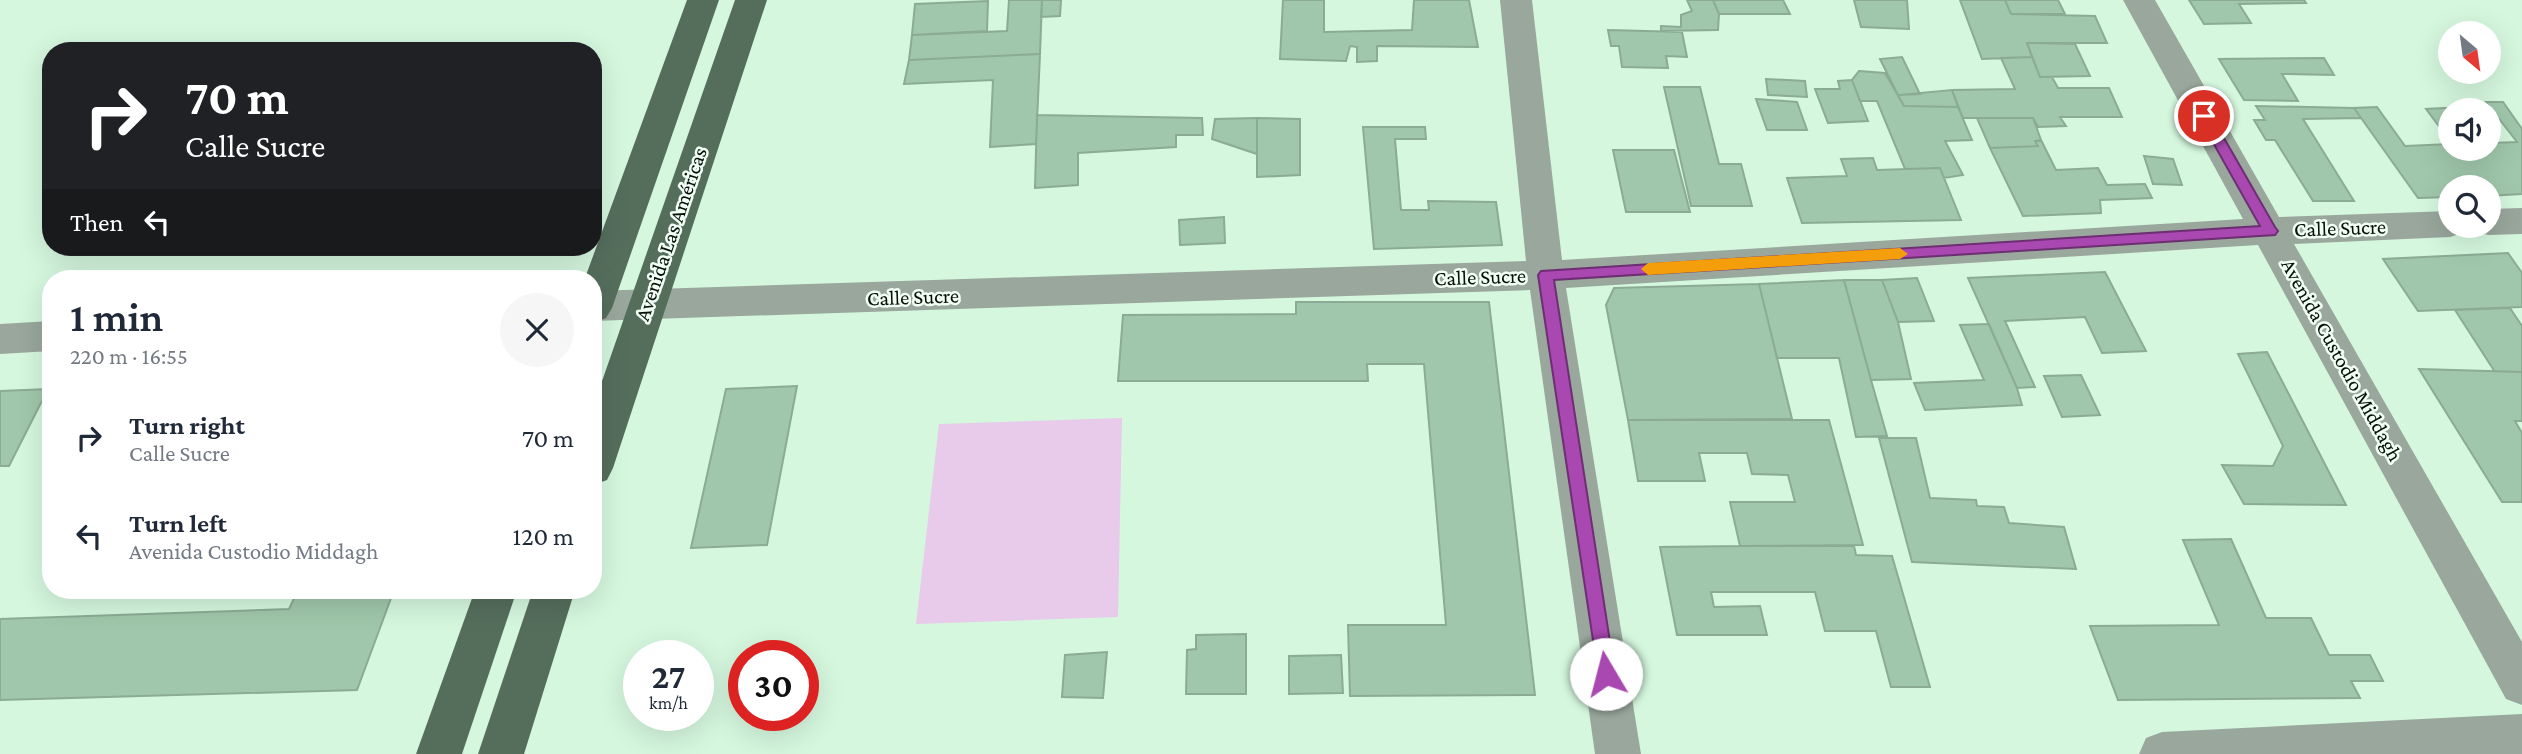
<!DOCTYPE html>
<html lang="en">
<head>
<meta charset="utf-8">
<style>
	body { margin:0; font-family:"Crimson Pro",serif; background:#f6f6f7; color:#1f2937; height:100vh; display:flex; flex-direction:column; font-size:26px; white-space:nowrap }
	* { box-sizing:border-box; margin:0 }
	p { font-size:23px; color:#747a83 }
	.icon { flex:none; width:38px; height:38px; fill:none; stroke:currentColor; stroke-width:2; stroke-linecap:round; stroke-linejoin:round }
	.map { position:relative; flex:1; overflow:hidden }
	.sheet { position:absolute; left:42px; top:270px; width:560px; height:329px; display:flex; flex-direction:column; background:#fff; border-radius:28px; box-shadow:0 7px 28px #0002 }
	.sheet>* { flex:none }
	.top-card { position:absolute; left:42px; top:42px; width:560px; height:214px; border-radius:28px; box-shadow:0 7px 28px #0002; background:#202124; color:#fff; overflow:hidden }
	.needle { width:46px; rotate:151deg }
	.fabs { position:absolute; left:2438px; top:21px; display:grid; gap:14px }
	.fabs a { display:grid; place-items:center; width:63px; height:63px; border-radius:50%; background:#fff; box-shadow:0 7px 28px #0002; font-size:35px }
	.speed { position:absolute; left:623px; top:640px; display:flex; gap:14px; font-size:35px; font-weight:700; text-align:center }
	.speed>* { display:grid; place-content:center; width:91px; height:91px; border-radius:50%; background:#fff; box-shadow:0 7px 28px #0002; line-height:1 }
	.speed small { font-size:18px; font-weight:400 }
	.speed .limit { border:10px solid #d22; background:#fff; color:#111 }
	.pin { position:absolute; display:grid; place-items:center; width:60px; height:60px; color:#fff; margin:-30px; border:4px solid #fff; border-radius:50%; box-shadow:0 2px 7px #0007 }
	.me { position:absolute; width:77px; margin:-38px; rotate:352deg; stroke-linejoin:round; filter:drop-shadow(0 0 5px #0008) }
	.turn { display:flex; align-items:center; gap:24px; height:147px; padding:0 28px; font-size:32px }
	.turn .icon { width:91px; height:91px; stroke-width:2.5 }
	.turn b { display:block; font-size:49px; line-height:60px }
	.then { display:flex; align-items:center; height:66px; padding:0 28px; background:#0003; gap:14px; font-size:26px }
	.round { display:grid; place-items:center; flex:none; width:74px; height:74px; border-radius:37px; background:#f6f6f7 }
	.headline { display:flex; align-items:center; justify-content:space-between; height:119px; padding:0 28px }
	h1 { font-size:42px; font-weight:600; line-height:52px }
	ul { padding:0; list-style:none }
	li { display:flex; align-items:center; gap:21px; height:98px; padding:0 28px }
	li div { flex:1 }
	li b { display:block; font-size:26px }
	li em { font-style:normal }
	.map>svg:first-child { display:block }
	.green { fill:#e8caea }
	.building { fill:#a0c7ab; stroke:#8bab94; stroke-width:2 }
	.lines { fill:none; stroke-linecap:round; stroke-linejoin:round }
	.minor { fill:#99a79d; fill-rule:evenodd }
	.major { fill:#556e5c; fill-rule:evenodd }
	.route { fill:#a848b0; stroke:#6d2f72; stroke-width:2 }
	.slow { fill:#f59e0b }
	.labels { text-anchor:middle; stroke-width:5; stroke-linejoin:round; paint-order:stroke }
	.street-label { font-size:21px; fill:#051008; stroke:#f1fef4 }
</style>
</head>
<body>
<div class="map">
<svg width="2522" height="754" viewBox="0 0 2522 754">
	<rect width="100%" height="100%" fill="#d5f7de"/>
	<path class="green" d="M1122 418 1118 617 916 624 939 424Z"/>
	<path class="building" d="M1009 0H1042L1040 54 909 60 912 35 1007 31Z
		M1042 0H1061L1060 16 1041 17Z
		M1283 0H1324V32L1412 30 1414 0H1469L1478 47 1377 46V61L1357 62V47L1350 46 1346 61 1280 59Z
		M1687 0H1713L1719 14 1718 30 1661 31V26L1681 27V15L1692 11Z
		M1713 0H1783L1790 14H1719Z
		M1854 0H1907L1909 29 1861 27Z
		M1960 0H2005L2011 14 2095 16 2107 43H2027L2032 57 1982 59Z
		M2005 0H2058L2065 14H2011Z
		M2189 0H2304L2306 3 2239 4 2251 23 2204 24Z
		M988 1 987 31 912 35 915 4Z
		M1608 30 1682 32 1687 57 1666 56 1668 68 1622 67 1619 46H1611Z
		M2027 43 2075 44 2090 76 2040 77Z
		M1040 54 1036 144 990 147 993 80 904 84 909 60Z
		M1902 57 1920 94 1898 95 1880 59Z
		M2032 57 2040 77H2052L2058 88H2109L2122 117H2060L2066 126 2038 127 2033 118H1963L1952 90 2015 89 2001 58Z
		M2324 58 2334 75 2282 74 2298 101 2244 100 2219 59Z
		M1859 71 1885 73 1904 106 1958 107 1972 140 1945 141 1963 175 1944 178 1940 168 1905 169 1877 101H1860L1852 80Z
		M1766 79 1805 81 1807 97 1768 95Z
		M1852 80 1868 121 1828 123 1815 89H1840L1838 81Z
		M1664 87H1700L1719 164H1741L1752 206H1691Z
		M1952 90 1958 107 1904 106 1898 95Z
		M1756 99 1797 102 1807 130H1767Z
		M2486 102H2503L2522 129V194L2488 196V187H2450V197L2418 198 2354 108 2377 107 2405 146 2450 144V149H2488V139L2491 143 2517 142Z
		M2256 106 2354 108 2361 118 2303 119 2354 201H2313L2275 140H2266L2254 120H2265Z
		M2464 107 2466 110H2450V141L2426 109Z
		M1037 115 1202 118 1203 135H1176V147L1078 153V185L1035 188Z
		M1257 118V154L1212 139 1215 119Z
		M1257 118 1300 119V175L1257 177Z
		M1977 118H2033L2041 140 2035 141 2038 146 1990 148Z
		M1363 127H1425L1426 139H1395L1401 210H1429L1428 201 1496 202 1502 245 1374 249Z
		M2041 140 2056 170 2098 168 2107 185 2145 184 2152 198 2100 200 2101 213 2023 216 1990 148 2038 146 2035 141Z
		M1613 150H1674L1690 212H1626Z
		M2144 156 2173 159 2182 185 2153 184Z
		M1873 158 1877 170 1940 168 1961 220 1802 223 1787 178 1847 176 1841 159Z
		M1224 217 1225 243 1180 245 1179 220Z
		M2508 253 2522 273V307L2418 311 2383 259Z
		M2105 272 2146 351 2102 353 2085 317 2005 321 2035 387 2017 388 1968 278Z
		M1917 278 1934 321 1898 322 1882 280Z
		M1844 280 1871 380 1887 436 1856 437 1839 358H1777L1759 284Z
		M1844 280H1882L1898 322 1911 379 1871 380Z
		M1759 284 1792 419 1628 420 1606 305 1614 288Z
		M1296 302H1489L1535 695 1350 696 1348 625H1446L1424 364H1367L1368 381H1118L1123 315 1296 314Z
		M2510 308 2522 326V372H2495L2455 310Z
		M1989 324 2017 388 2022 405 1925 410 1914 383 1984 380 1960 325Z
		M2267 352 2346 505 2244 504 2222 465 2273 466 2283 446 2238 354Z
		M2419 369 2522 372V421H2515L2522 433V502H2502Z
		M2081 375 2100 415 2062 417 2044 376Z
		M797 386 767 545 691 548 726 389Z
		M48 389 9 466H0V391Z
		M1628 420H1829L1863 545 1740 546 1730 502H1795L1788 475 1752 474 1747 453H1699L1705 481H1638Z
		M1879 438H1916L1930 498 1976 500 1977 506 2004 507 2009 523 2064 527 2076 569 1912 562Z
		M2231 539 2266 618H2311L2329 655H2370L2383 681H2351L2360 698 2118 700 2090 626 2219 625 2183 540Z
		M1740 546H1854L1856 555 1892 556 1930 687H1891L1876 631H1825L1815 592H1711L1714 607 1760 606 1767 635H1677L1660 547Z
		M298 590H394L357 690 0 700V619L289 609Z
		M1246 634V694H1186L1187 650 1196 649V635Z
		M1107 652 1103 698 1062 697 1065 655Z
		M1341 655 1343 693 1289 694V656Z"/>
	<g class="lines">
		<path class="minor" d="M1500 0H1532L1562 260 2243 219 2123 0H2155L2279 217 2450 211V226H2467L2463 233 2450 237 2294 244 2522 642V705L2506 699 2258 245 1566 288 1641 754H1595L1530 290 593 321V291L1526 261Z
			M2522 208V234L2488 235 2475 231 2472 226H2488V209Z
			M51 321V351L0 354V324Z
			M2522 714V754H2139L2146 738 2162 732Z"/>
		<path class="major" d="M687 0H719L612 308 606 318 593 323V278H585Z
			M735 0H767L613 468 607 480 593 485V407Z
			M475 590H517L462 754H416Z
			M533 590H575L524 754H478Z"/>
	</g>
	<path class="route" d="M2204 111 2209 112 2275 227 2278 231 2275 235 1554 280 1615 674 1612 680 1606 683 1599 680 1538 275 1541 271 2260 226 2198 116Z"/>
	<path class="slow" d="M1900 248 1908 254 1900 259 1648 275 1641 269 1648 263Z"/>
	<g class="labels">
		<g class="street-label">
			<text transform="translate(2340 228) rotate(-2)" y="7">Calle Sucre</text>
			<text transform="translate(671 234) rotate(-71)" y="7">Avenida Las Américas</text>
			<text transform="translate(1480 277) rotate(-2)" y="7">Calle Sucre</text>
			<text transform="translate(913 297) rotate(-2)" y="7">Calle Sucre</text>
			<text transform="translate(2342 360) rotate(61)" y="7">Avenida Custodio Middagh</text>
		</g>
	</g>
</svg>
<div class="fabs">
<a><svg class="needle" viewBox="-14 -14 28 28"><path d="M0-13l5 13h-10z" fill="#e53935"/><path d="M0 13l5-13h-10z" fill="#747a83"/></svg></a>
<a><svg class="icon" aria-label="sound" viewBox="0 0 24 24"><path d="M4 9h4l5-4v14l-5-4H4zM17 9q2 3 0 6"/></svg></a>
<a><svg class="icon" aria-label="search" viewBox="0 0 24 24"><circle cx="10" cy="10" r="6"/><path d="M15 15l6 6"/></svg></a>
</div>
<div class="speed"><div>27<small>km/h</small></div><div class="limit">30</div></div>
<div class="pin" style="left:2204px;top:116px;background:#d93025"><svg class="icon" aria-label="arrive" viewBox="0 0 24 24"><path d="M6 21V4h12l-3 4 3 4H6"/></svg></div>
<svg class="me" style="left:1606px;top:674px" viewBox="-20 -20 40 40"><circle r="19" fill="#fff"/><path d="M0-13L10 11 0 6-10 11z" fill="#a848b0"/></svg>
<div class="top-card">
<div class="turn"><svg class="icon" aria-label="right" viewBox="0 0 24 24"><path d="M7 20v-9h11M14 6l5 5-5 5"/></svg><div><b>70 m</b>Calle Sucre</div></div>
<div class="then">Then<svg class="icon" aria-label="left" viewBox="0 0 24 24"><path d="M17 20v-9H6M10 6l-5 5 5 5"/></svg></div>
</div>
<section class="sheet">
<div class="headline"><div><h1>1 min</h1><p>220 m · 16:55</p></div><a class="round"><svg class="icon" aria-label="close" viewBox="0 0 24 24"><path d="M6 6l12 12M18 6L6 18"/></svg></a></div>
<ul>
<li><svg class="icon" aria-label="right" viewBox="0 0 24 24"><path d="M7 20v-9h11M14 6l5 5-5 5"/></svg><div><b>Turn right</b><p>Calle Sucre</p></div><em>70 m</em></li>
<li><svg class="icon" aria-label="left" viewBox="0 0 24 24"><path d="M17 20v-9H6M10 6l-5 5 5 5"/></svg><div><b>Turn left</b><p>Avenida Custodio Middagh</p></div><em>120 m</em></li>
</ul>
</section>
</div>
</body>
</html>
